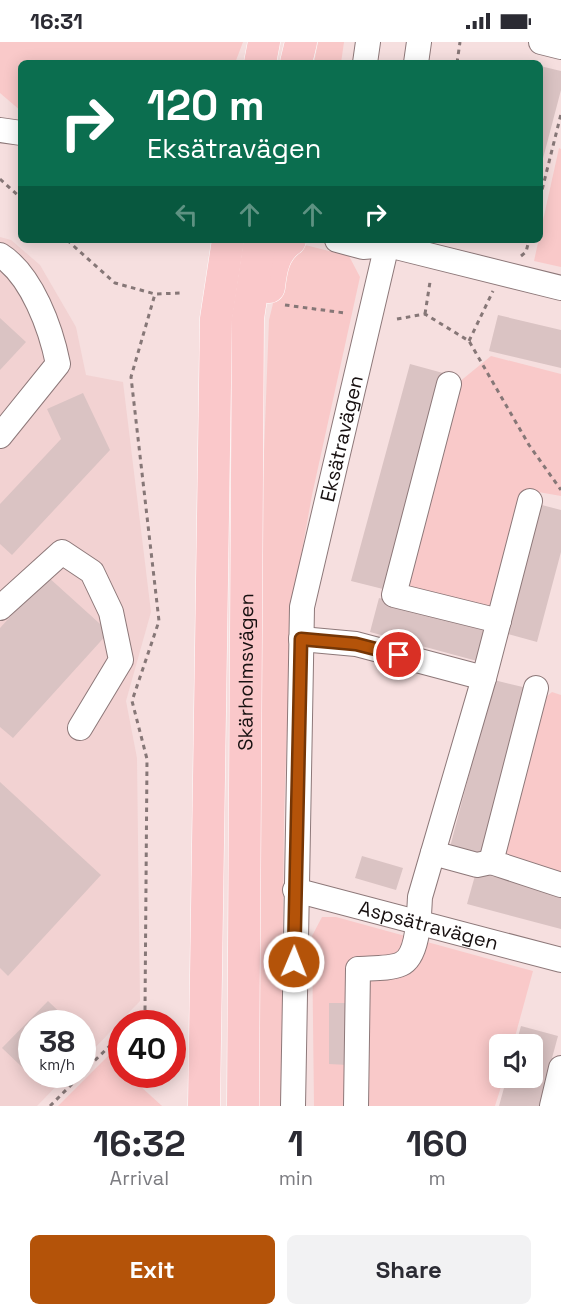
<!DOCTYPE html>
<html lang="en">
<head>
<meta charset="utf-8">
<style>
	body { margin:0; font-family:"Space Grotesk",sans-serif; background:#f2f2f3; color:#2b2b33; height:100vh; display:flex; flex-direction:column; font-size:22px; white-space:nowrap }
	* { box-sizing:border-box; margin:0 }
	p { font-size:20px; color:#7c7c81 }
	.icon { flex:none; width:33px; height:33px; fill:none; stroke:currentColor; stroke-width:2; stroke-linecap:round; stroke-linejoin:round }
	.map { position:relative; height:1064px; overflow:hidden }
	.side { display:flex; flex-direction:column; background:#fff; flex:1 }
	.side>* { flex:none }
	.banner { position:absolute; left:18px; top:18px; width:525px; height:183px; border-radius:9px; box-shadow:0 3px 15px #0003; background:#0b6e4f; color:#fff; overflow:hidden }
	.buttons { position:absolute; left:489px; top:992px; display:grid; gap:12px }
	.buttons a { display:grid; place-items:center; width:54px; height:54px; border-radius:9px; background:#fff; box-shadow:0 3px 15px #0003; font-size:30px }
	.speed { position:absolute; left:18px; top:968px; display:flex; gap:12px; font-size:30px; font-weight:700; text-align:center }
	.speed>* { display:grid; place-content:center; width:78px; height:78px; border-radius:50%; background:#fff; box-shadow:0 3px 15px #0003; line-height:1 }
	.speed small { font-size:15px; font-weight:400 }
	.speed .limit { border:9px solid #d22; background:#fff; color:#111 }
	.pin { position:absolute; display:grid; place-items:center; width:51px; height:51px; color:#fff; margin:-26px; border:3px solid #fff; border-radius:50%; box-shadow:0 2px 6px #0007 }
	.me { position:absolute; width:66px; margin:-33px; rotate:1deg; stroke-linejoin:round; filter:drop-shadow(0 0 4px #0008) }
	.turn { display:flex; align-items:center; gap:21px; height:126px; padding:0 30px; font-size:27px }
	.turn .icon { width:78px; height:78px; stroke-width:2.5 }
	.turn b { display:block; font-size:42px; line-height:51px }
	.lanes { display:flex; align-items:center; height:57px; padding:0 30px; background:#0003; justify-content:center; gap:30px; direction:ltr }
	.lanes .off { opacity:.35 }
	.eta { display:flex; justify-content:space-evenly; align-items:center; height:102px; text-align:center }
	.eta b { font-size:36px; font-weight:700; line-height:42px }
	.action { display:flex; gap:12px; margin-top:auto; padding:12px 30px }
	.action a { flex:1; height:69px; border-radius:9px; background:#b45309; color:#fff; font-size:24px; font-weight:700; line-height:69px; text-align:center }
	.action a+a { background:#f2f2f3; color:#2b2b33 }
	.status { display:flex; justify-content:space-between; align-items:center; height:42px; padding:0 30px; background:#fff; direction:ltr }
	.status svg { height:16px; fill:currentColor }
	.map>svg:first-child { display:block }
	.built { fill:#f2d2d2 }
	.green { fill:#f9c9c9 }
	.building { fill:#dac3c3 }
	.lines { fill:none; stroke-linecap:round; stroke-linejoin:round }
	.minor-casing { stroke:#8d7879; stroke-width:26 }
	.major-casing { stroke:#fff; stroke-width:33 }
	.path { stroke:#867777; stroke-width:3; stroke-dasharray:4.5 4.5; stroke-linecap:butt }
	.minor { stroke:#fff; stroke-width:24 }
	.major { stroke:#fac8ca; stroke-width:32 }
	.route-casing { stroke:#753606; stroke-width:15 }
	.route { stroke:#b45309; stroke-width:10 }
	.labels { text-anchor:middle; stroke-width:6; stroke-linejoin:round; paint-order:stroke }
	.street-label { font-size:20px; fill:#181111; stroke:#f6dfdf }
</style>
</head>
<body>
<div class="status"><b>16:31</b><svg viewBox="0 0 49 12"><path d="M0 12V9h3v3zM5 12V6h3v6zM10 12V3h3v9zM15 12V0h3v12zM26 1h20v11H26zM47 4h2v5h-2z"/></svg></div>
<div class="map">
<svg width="561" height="1064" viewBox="0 0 561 1064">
	<rect width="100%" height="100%" fill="#f6dfdf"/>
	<path class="built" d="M0 195 11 198 40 223 76 285 86 333 123 340 151 570 126 659 137 716 140 959 83 1018 82 981H32V1032H68L37 1064H0Z"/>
	<path class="green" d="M0 0H243L235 21H21V69L0 51Z
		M318 0H344L341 21H314Z
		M559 106 561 107V225L534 219Z
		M305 203 349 214 360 235 312 453 296 542 290 601 284 774 281 1064H257L262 462 269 278 283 220Z
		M491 314 561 332V454L527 448 497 561 485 568 409 548 405 540 453 345Z
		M552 650 561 653V833L505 816 500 807 541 659Z
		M322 875H336L533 929 513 1002H500V1035H504L495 1064H314L312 894Z
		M108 1014 121 1027 122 1032H127L162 1064H58Z"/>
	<path class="building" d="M540 24 561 29V48L541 124Z
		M498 273 561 288V326L489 309Z
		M0 276 26 300 0 328Z
		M410 322 443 331 383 547 351 539Z
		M83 351 110 408 12 513 0 502V462L61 397 47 367Z
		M538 462 561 468V510L537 600 504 591Z
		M47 534 109 590 13 696 0 685V586Z
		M379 556 486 585 477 619 370 590Z
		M494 638 527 646 483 814 450 805Z
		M0 740 101 833 8 934 0 926Z
		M362 814 403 826 396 848 355 836Z
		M476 830 561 852V887L467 862Z
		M48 959 71 981H32V1032H51L41 1043 2 1006Z
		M329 961H348V1023L329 1022Z
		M521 984 558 994 539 1064H499L507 1035H532V1002H516Z"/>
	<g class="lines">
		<defs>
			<g id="minor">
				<path d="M541 0 561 5"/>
				<path d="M365 21 368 0"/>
				<path d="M416 21 419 0"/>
				<path d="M0 88 21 91"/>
				<path d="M337 198 363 205 388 203 561 246"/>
				<path d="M0 213C32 233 51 287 58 322L0 394"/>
				<path d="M449 342 394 553 499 579"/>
				<path d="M0 566 62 510 92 530 111 570 121 618 80 686"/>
				<path d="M301 597 356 602 484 636"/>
				<path d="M536 646 491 820 561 843"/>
				<path d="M433 811 477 823 491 820"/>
				<path id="s1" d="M295 848 561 918"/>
				<path id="s2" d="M293 1064 302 565 388 198"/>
				<path d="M356 1064 358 927C371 926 390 927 401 922 419 914 419 871 420 855L484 636 530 459"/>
				<path d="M552 1064 561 1026"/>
			</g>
			<g id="major">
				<path d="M260 21 264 0"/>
				<path d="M296 21 301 0"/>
				<path d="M269 245C271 227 274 209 290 198"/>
				<path d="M204 1064 216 277 228 198"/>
				<path id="s3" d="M243 1064 248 276 260 198"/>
			</g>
		</defs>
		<use href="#minor" class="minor-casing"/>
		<use href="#major" class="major-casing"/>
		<path class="path" d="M457 21 460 0
			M0 137 21 156
			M540 156 561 72
			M67 198 115 241 155 252 180 251
			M521 214 526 210 529 198
			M285 263 345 271
			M425 272 430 240
			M397 277 425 272 469 299 529 403 561 448
			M469 299 493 249
			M133 981 145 969 147 717 132 659 159 579 131 335 155 252
			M82 1031 122 992
			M50 1064 82 1032"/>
		<use href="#minor" class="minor"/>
		<use href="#major" class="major"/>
	</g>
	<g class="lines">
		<defs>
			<path id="route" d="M294 920 301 597 356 602 399 613"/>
		</defs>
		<use href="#route" class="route-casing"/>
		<use href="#route" class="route"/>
	</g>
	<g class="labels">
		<g class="street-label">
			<text dy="7" stroke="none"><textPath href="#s2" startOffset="672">Eksätravägen</textPath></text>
			<text dy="7" stroke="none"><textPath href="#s3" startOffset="434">Skärholmsvägen</textPath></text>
			<text dy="7" stroke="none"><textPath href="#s1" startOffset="138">Aspsätravägen</textPath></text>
		</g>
	</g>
</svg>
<div class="buttons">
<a><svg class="icon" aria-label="sound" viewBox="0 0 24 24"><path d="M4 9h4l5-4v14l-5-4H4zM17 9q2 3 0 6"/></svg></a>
</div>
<div class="speed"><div>38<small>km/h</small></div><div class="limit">40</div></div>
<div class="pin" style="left:399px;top:613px;background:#d93025"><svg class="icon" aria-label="arrive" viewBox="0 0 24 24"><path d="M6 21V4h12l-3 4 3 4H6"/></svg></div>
<svg class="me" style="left:294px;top:920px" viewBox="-20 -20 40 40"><circle r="17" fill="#b45309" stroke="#fff" stroke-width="3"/><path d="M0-11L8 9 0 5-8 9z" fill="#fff"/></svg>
<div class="banner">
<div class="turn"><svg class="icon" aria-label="right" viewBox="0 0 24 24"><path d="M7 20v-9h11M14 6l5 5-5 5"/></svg><div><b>120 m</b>Eksätravägen</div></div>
<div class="lanes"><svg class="icon off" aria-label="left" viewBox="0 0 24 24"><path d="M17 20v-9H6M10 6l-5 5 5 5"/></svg><svg class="icon off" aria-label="ahead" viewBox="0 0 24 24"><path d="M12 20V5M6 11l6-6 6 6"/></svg><svg class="icon off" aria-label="ahead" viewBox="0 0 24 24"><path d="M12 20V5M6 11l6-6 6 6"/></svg><svg class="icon" aria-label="right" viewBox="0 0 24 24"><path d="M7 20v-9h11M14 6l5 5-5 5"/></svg></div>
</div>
</div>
<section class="side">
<div class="eta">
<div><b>16:32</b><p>Arrival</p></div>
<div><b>1</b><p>min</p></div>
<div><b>160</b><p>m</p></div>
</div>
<div class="action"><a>Exit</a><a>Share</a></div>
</section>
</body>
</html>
